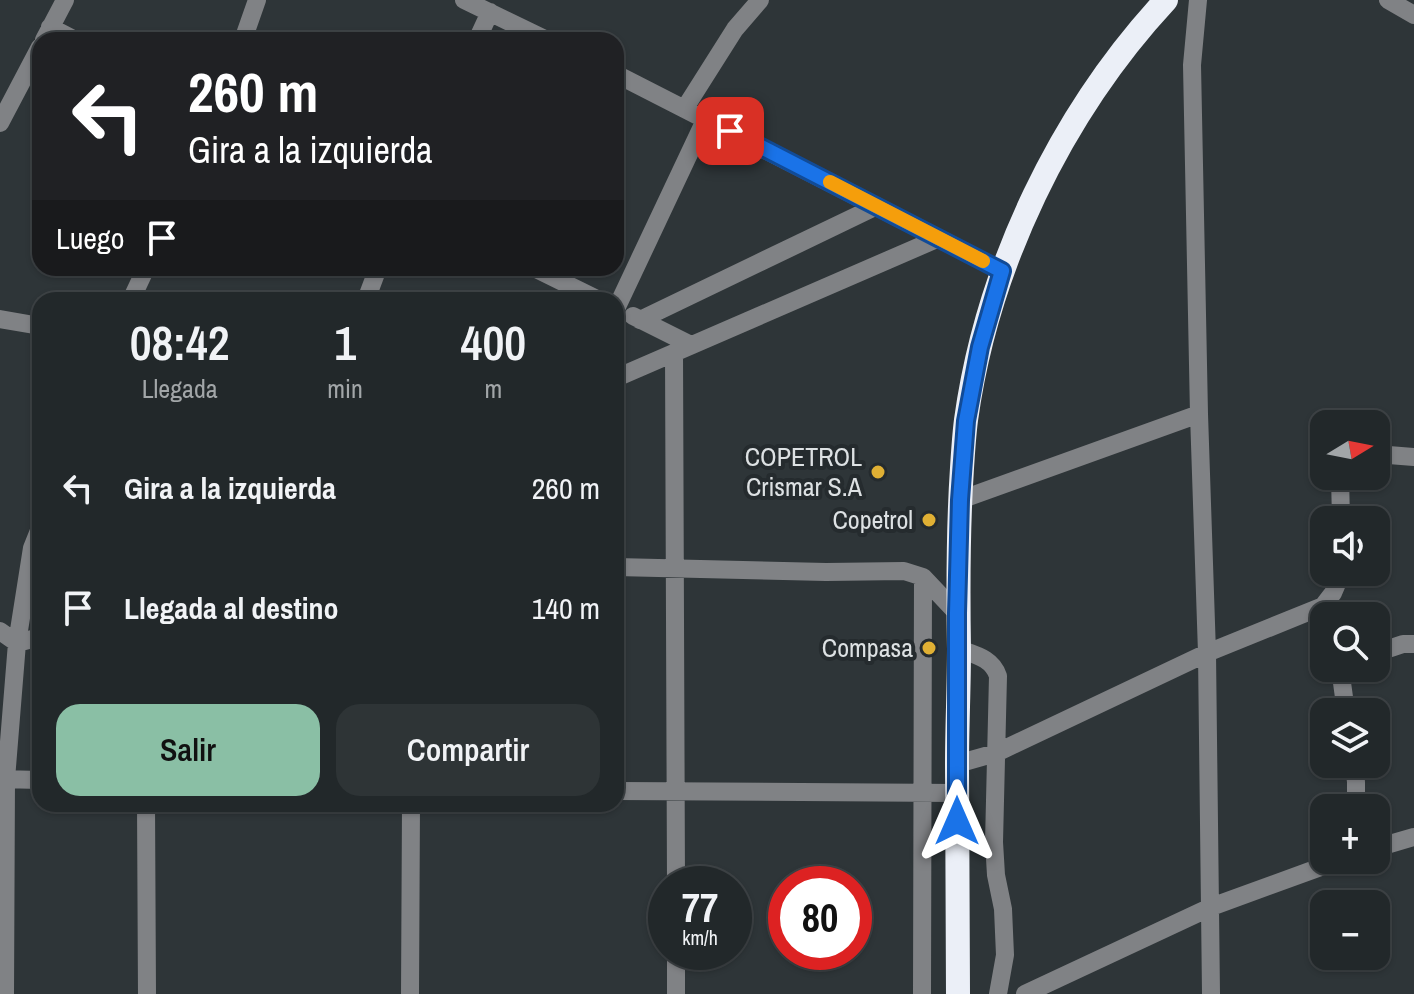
<!DOCTYPE html>
<html lang="es">
<head>
<meta charset="utf-8">
<style>
	body { margin:0; font-family:"Archivo Narrow",sans-serif; background:#2e3436; color:#f1f3f6; height:100vh; display:flex; flex-direction:column; font-size:30px; white-space:nowrap }
	* { box-sizing:border-box; margin:0 }
	p { font-size:26px; color:#a2a6a8 }
	.icon { flex:none; width:44px; height:44px; fill:none; stroke:currentColor; stroke-width:2; stroke-linecap:round; stroke-linejoin:round }
	.map { position:relative; flex:1; overflow:hidden }
	.panel { position:absolute; left:32px; top:292px; width:592px; height:520px; display:flex; flex-direction:column; background:#22282a; border-radius:24px; box-shadow:0 2px 6px #0004,0 0 0 2px #3f4447 }
	.panel>* { flex:none }
	.banner { position:absolute; left:32px; top:32px; width:592px; height:244px; border-radius:24px; box-shadow:0 2px 6px #0004,0 0 0 2px #3f4447; background:#202124; color:#fff; overflow:hidden }
	.needle { width:52px; rotate:80deg }
	.fabs { position:absolute; left:1310px; top:410px; display:grid; gap:16px }
	.fabs a { display:grid; place-items:center; width:80px; height:80px; border-radius:16px; background:#22282a; box-shadow:0 2px 6px #0004,0 0 0 2px #3f4447; font-size:40px }
	.speed { position:absolute; left:648px; top:866px; display:flex; gap:16px; font-size:40px; font-weight:700; text-align:center }
	.speed>* { display:grid; place-content:center; width:104px; height:104px; border-radius:50%; background:#22282a; box-shadow:0 2px 6px #0004,0 0 0 2px #3f4447; line-height:1 }
	.speed small { font-size:20px; font-weight:400 }
	.speed .limit { border:12px solid #d22; background:#fff; color:#111 }
	.pin { position:absolute; display:grid; place-items:center; width:68px; height:68px; color:#fff; margin:-34px; border-radius:16px; box-shadow:0 4px 12px #0006 }
	.me { position:absolute; width:88px; margin:-44px; rotate:0deg; stroke-linejoin:round; filter:drop-shadow(0 0 6px #0008) }
	.turn { display:flex; align-items:center; gap:28px; height:168px; padding:0 24px; font-size:36px }
	.turn .icon { width:104px; height:104px; stroke-width:2.5 }
	.turn b { display:block; font-size:56px; line-height:68px }
	.then { display:flex; align-items:center; height:76px; padding:0 24px; background:#0003; gap:16px; font-size:30px }
	.eta { display:flex; justify-content:space-evenly; align-items:center; height:136px; text-align:center }
	.eta b { font-size:48px; font-weight:600; line-height:56px }
	.button { display:flex; gap:16px; margin-top:auto; padding:16px 24px }
	.button a { flex:1; height:92px; border-radius:24px; background:#8abfa5; color:#111; font-size:32px; font-weight:600; line-height:92px; text-align:center }
	.button a+a { background:#2e3436; color:#f1f3f6 }
	ul { padding:0; list-style:none }
	li { display:flex; align-items:center; gap:24px; height:120px; padding:0 24px }
	li div { flex:1 }
	li b { display:block; font-size:30px }
	li em { font-style:normal }
	.map>svg:first-child { display:block }
	.lines { fill:none; stroke-linecap:round; stroke-linejoin:round }
	.minor { stroke:#808285; stroke-width:18 }
	.highway { stroke:#ebeff7; stroke-width:24 }
	.route-casing { stroke:#114b97; stroke-width:20 }
	.route { stroke:#1a73e8; stroke-width:14 }
	.slow { stroke:#f59e0b; stroke-width:14 }
	.poi-dot { fill:#e0b034; stroke:#252b2e; stroke-width:3 }
	.labels { text-anchor:middle; stroke-width:8; stroke-linejoin:round; paint-order:stroke }
	.poi-label { font-size:26px; fill:#dde1e3; stroke:#252b2e; text-anchor:end }
</style>
</head>
<body>
<div class="map">
<svg width="1414" height="994" viewBox="0 0 1414 994">
	<rect width="100%" height="100%" fill="#2e3538"/>
	<g class="lines">
		<path class="minor" d="M464 0 547 40
			M1198 0 1192 65 1199 414 1207 653 1211 994
			M1388 0 1414 15
			M50 27 75 40
			M44 40 65 0
			M243 40 257 0
			M477 40 490 12
			M616 74 1002 271
			M685 108 735 29 760 0
			M0 123 40 47
			M534 268 599 300
			M131 300 146 268
			M366 300 378 268
			M616 309 706 118
			M633 316 691 345
			M0 319 40 326
			M640 320 877 206
			M674 353 676 884
			M616 378 939 238
			M1376 454 1414 457
			M1340 476 1341 520
			M960 500 1199 414
			M616 567 826 572 904 571 923 577 957 613
			M0 631 17 643 40 637
			M959 649C975 655 992 658 998 676L994 842 996 875 1003 909 1005 955 998 994
			M1376 653 1403 644H1414
			M1340 668 1346 712
			M957 764 996 753 1207 653 1323 606 1333 593 1342 572
			M1354 764 1356 782V808
			M0 779 40 780
			M616 791 957 793
			M146 804 147 994
			M1376 848 1414 837
			M676 952V994
			M5 994 6 779 17 643 32 548 40 528
			M410 994 411 804
			M922 994 923 577
			M1025 994 1211 907 1340 860"/>
		<path class="highway" d="M958 994C958 917 957 841 957 764 957 726 959 688 959 649 958 589 958 528 962 468 963 452 964 436 966 420 987 267 1061 113 1166 0"/>
	</g>
	<g class="lines">
		<defs>
			<path id="route" d="M730 131 1002 271 980 347 966 421 960 500 957 613V821"/>
		</defs>
		<use href="#route" class="route-casing"/>
		<use href="#route" class="route"/>
		<path class="slow" d="M830 182 983 261"/>
	</g>
	<g class="poi-dot">
		<circle cx="878" cy="472" r="8"/>
		<circle cx="929" cy="520" r="8"/>
		<circle cx="929" cy="648" r="8"/>
	</g>
	<g class="labels">
		<g class="poi-label">
			<text x="862" y="466">COPETROL<tspan x="862" dy="30">Crismar S.A</tspan></text>
			<text x="913" y="529">Copetrol</text>
			<text x="913" y="657">Compasa</text>
		</g>
	</g>
</svg>
<div class="fabs">
<a><svg class="needle" viewBox="-14 -14 28 28"><path d="M0-13l5 13h-10z" fill="#e53935"/><path d="M0 13l5-13h-10z" fill="#a2a6a8"/></svg></a>
<a><svg class="icon" aria-label="sound" viewBox="0 0 24 24"><path d="M4 9h4l5-4v14l-5-4H4zM17 9q2 3 0 6"/></svg></a>
<a><svg class="icon" aria-label="search" viewBox="0 0 24 24"><circle cx="10" cy="10" r="6"/><path d="M15 15l6 6"/></svg></a>
<a><svg class="icon" aria-label="layers" viewBox="0 0 24 24"><path d="M12 4l9 5-9 5-9-5zM3 14l9 5 9-5"/></svg></a>
<a>+</a>
<a>−</a>
</div>
<div class="speed"><div>77<small>km/h</small></div><div class="limit">80</div></div>
<div class="pin" style="left:730px;top:131px;background:#d93025"><svg class="icon" aria-label="arrive" viewBox="0 0 24 24"><path d="M6 21V4h12l-3 4 3 4H6"/></svg></div>
<svg class="me" style="left:957px;top:821px" viewBox="-20 -20 40 40"><path d="M0-17L14 15 0 8-14 15z" fill="#1a73e8" stroke="#fff" stroke-width="4"/></svg>
<div class="banner">
<div class="turn"><svg class="icon" aria-label="left" viewBox="0 0 24 24"><path d="M17 20v-9H6M10 6l-5 5 5 5"/></svg><div><b>260 m</b>Gira a la izquierda</div></div>
<div class="then">Luego<svg class="icon" aria-label="arrive" viewBox="0 0 24 24"><path d="M6 21V4h12l-3 4 3 4H6"/></svg></div>
</div>
<section class="panel">
<div class="eta">
<div><b>08:42</b><p>Llegada</p></div>
<div><b>1</b><p>min</p></div>
<div><b>400</b><p>m</p></div>
</div>
<ul>
<li><svg class="icon" aria-label="left" viewBox="0 0 24 24"><path d="M17 20v-9H6M10 6l-5 5 5 5"/></svg><div><b>Gira a la izquierda</b></div><em>260 m</em></li>
<li><svg class="icon" aria-label="arrive" viewBox="0 0 24 24"><path d="M6 21V4h12l-3 4 3 4H6"/></svg><div><b>Llegada al destino</b></div><em>140 m</em></li>
</ul>
<div class="button"><a>Salir</a><a>Compartir</a></div>
</section>
</div>
</body>
</html>
